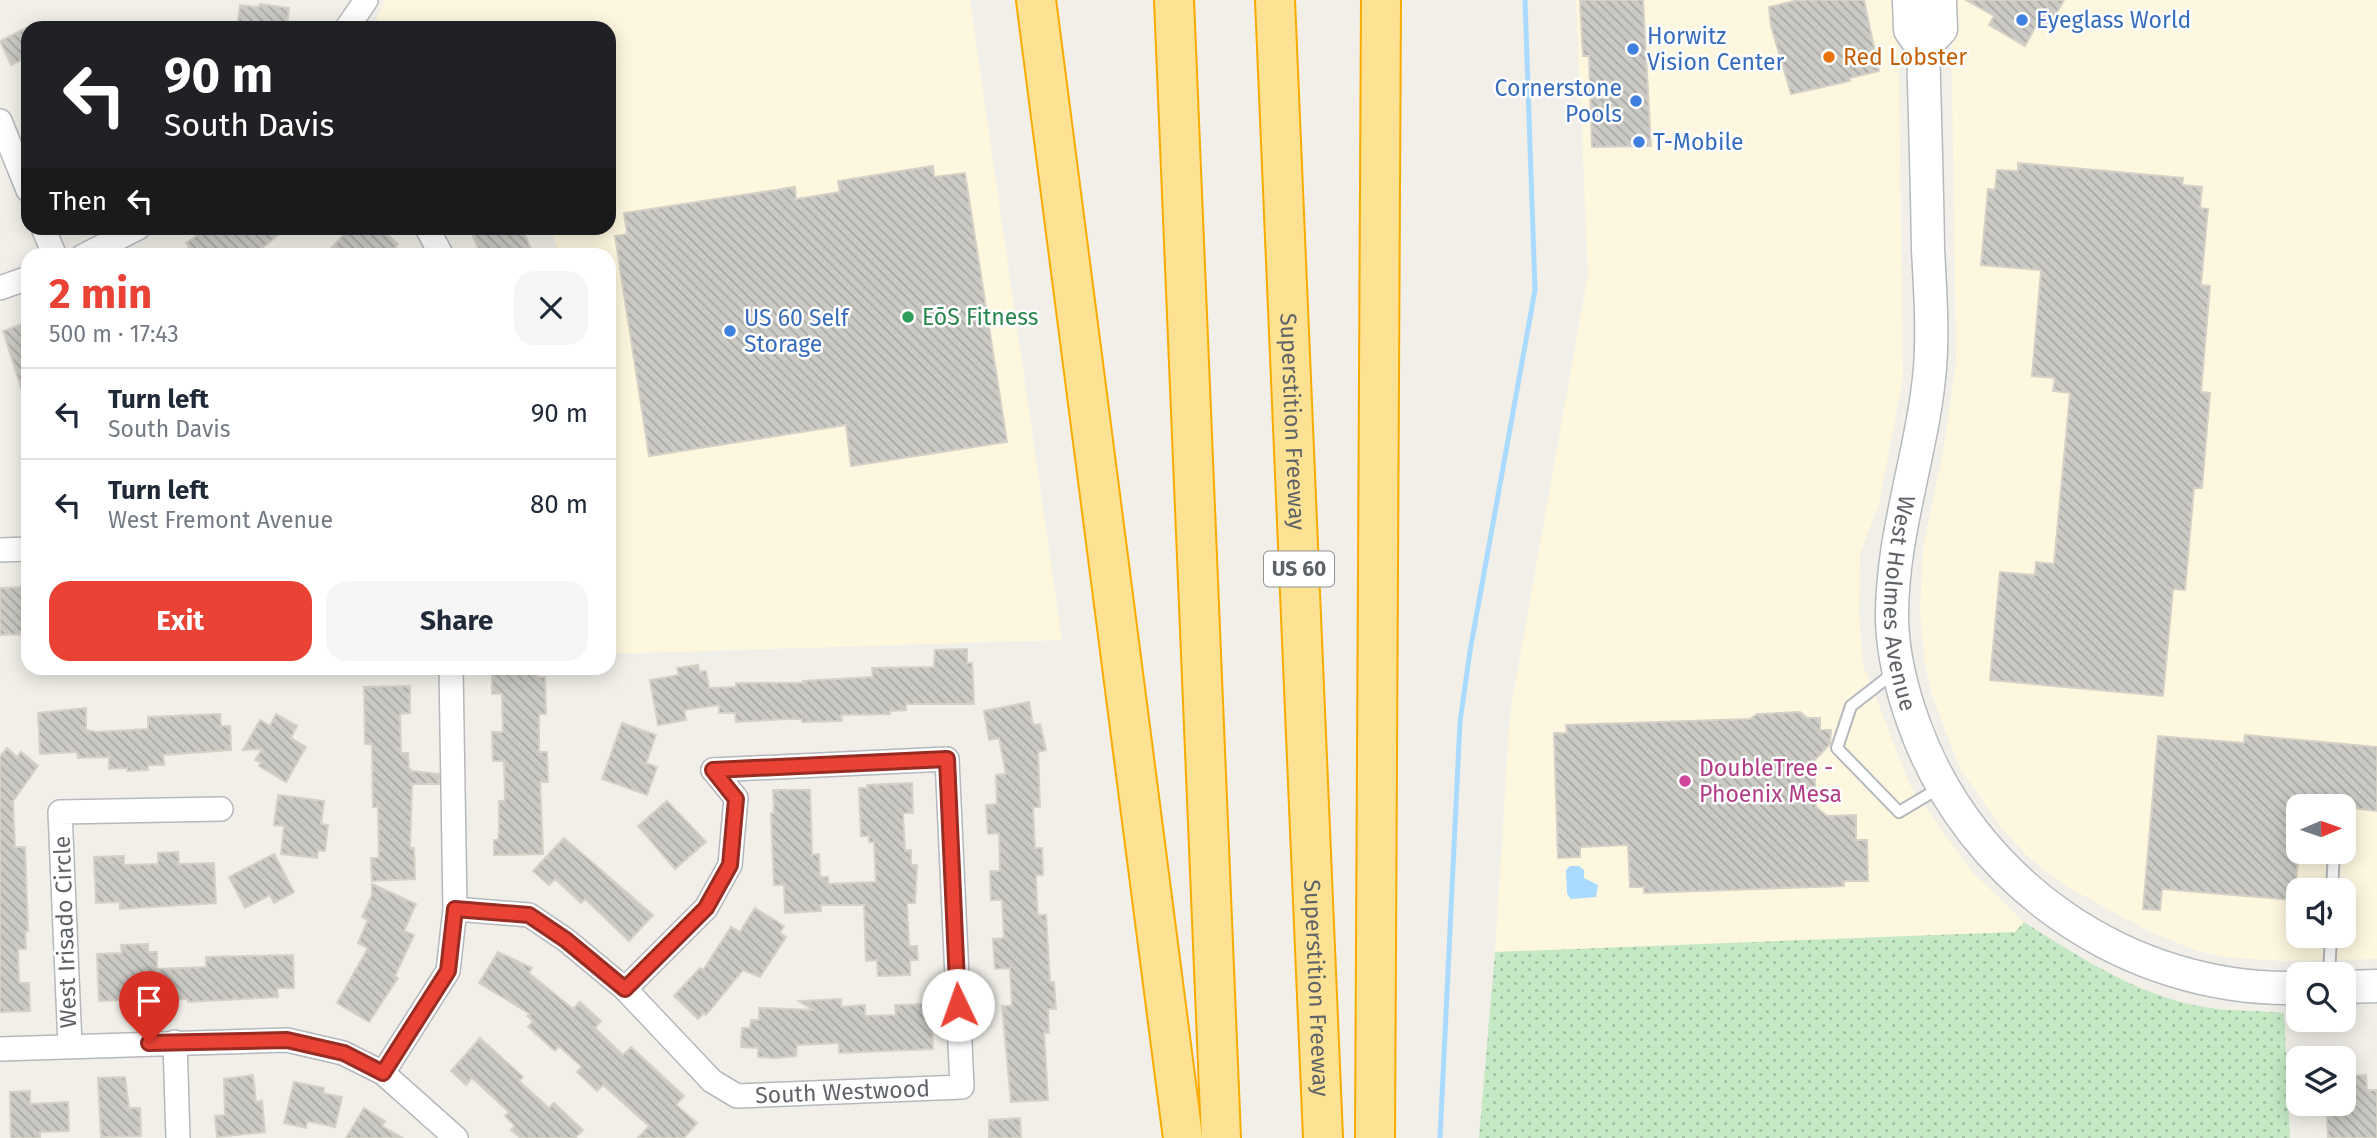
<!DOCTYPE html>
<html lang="en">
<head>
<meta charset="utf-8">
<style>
	body { margin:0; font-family:"Fira Sans",sans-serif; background:#f6f6f7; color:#1f2937; height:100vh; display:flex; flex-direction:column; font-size:26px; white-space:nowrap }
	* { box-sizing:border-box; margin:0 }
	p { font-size:23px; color:#747a83 }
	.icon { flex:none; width:38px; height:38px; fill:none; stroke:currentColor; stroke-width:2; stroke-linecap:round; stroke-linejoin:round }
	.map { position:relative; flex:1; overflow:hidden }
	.sheet { position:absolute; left:21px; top:248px; width:595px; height:427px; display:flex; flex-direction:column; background:#fff; border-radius:21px; box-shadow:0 4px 18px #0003 }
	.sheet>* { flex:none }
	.top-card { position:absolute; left:21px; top:21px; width:595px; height:214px; border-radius:21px; box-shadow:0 4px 18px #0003; background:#202124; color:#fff; overflow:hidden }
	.needle { width:46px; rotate:88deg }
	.controls { position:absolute; left:2286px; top:794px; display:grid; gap:14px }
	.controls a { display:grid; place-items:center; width:70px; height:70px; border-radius:14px; background:#fff; box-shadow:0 4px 18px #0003; font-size:35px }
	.pin { position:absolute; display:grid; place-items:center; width:60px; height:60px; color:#fff; margin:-72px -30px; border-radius:50% 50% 50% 0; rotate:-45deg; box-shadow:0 0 7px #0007 }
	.pin .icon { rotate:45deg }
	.me { position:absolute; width:77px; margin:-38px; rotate:357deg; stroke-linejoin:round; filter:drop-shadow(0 0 5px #0008) }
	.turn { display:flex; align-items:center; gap:24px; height:147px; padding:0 28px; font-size:32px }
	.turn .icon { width:91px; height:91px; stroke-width:2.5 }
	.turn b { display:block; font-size:49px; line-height:60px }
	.then { display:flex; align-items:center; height:66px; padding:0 28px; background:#0003; gap:14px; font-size:26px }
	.round { display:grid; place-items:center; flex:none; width:74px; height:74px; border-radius:21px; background:#f6f6f7 }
	.overview { display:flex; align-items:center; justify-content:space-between; height:119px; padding:0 28px }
	h1 { font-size:42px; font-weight:700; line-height:52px; color:#ea4335 }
	.cta { display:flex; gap:14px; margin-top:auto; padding:14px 28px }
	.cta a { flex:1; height:80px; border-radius:21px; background:#ea4335; color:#fff; font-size:28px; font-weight:700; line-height:80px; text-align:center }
	.cta a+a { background:#f6f6f7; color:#1f2937 }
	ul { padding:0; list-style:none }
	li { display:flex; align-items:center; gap:21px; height:91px; padding:0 28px; border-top:2px solid #e0e1e3 }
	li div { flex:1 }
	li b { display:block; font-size:26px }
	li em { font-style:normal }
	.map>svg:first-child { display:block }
	.commercial { fill:#fef7e0; fill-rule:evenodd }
	.grass { fill:url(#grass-dots) }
	.water { fill:#aadaff }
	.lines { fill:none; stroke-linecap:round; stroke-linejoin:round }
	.stream { stroke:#aadaff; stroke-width:5 }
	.building { fill:url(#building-back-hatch); stroke:#d6d1c6; stroke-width:2 }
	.lane-casing { stroke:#b5b8bc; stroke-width:14 }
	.street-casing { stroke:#b5b8bc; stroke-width:26 }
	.secondary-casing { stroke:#b6babf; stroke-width:35 }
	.highway-casing { stroke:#f9ab00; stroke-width:42 }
	.lane { stroke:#fff; stroke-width:10 }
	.street { stroke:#fff; stroke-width:23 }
	.secondary { stroke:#fff; stroke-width:32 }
	.highway { stroke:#fde293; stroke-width:38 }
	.route-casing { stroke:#982c22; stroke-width:18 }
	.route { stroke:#ea4335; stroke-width:12 }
	.shop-dot { fill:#3f7fe0; stroke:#fff; stroke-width:2.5 }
	.food-dot { fill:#e8710a; stroke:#fff; stroke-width:2.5 }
	.leisure-dot { fill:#2e9e5b; stroke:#fff; stroke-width:2.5 }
	.hotel-dot { fill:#d1479c; stroke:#fff; stroke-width:2.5 }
	.labels { text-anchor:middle; stroke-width:5; stroke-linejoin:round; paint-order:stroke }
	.shield { fill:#fff; stroke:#8f9295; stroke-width:2 }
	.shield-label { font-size:21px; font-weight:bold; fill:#5f6368 }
	.shop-label { font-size:23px; fill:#366cbe; stroke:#fff; text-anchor:start }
	.food-label { font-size:23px; fill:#c56008; stroke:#fff; text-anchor:start }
	.leisure-label { font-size:23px; fill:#27864d; stroke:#fff; text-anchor:start }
	.street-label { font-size:23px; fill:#5f6368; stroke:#fff }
	.hotel-label { font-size:23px; fill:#b23c85; stroke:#fff; text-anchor:start }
</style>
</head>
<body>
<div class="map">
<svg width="2377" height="1138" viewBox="0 0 2377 1138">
	<defs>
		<pattern id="grass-dots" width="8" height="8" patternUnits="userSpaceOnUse" patternTransform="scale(1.75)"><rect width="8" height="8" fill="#c5e8c5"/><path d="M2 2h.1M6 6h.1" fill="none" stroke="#a3c0a4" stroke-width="1.8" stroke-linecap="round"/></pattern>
		<pattern id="building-back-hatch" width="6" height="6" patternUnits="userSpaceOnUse" patternTransform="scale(1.75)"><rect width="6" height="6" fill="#cccac5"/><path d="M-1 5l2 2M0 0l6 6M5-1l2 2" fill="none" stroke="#a9a8a4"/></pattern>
	</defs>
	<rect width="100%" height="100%" fill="#f1efe8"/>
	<path class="commercial" d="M386 0H970L1062 640 609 654V256L560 255 550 228H609V28H387L376 18Z
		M1576 0H1898L1903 378 1879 504 1860 554 1859 614 1863 665 1910 785 1971 871 2024 922 2015 932 1495 952 1510 713 1588 274Z
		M1951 0H2377V959L2285 961 2223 957 2198 951 2148 931 2066 886 2028 857 1999 825 1960 768 1932 696 1925 665 1920 611 1923 549 1944 446 1956 363ZM2298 807H2343V852H2298ZM2298 891H2343V936H2298Z"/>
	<path class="grass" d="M2024 922C2081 958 2136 995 2204 1007 2230 1012 2258 1010 2284 1013L2290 1138H1479L1495 952 2015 932Z"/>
	<path class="water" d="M1570 866H1579L1584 870V878L1598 885 1596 897 1571 899 1567 894 1566 870Z"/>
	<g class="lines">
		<path class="stream" d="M1440 1138 1460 722 1470 651 1535 290 1525 0"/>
	</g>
	<path class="building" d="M1580 0H1643L1651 146 1592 147 1589 56H1583Z
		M1799 0H1864L1879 71 1850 78V81L1791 94 1771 26 1769 7Z
		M1966 0H2064L2047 30 2037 24 2025 46 1989 25 1994 16Z
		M260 4 289 8 287 28H237L240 5 259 7Z
		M28 27V57L11 65 0 41Z
		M2018 163 2183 178 2182 185 2202 187 2200 208 2208 209 2201 285 2210 286 2201 392 2210 393 2202 488H2194L2185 590 2173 589 2163 696 1990 680 2000 572 2035 575 2036 562 2054 564 2070 393 2053 391 2055 378 2032 376 2041 270 1981 265 1988 189 1995 190 1997 170 2018 171Z
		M933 166 934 177 965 173 1007 442 851 466 846 425 649 456 615 236 627 234 624 213 795 187 796 199 840 192 838 181Z
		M208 228H287L252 256H194L186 243Z
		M350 228H380L398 244 388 256H324Z
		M469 228H522L534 256H482Z
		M22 324 25 332 28 331V399L25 400 3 331Z
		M28 587V634L0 635V588Z
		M967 649V663H972L974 704H906V710L890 711V714L841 715 842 721 802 722V719H785L736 722 735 713H719V705L684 710 686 720 658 725 650 680 679 675 677 668 698 665 699 672 706 671 709 688 736 687V683H803V681L873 677 872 668 934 667 935 650Z
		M492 668H538V677H545L546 714H539V752H547L548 782H540L543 854 494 855V840H498L499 829V801H505L504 761H493L492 732H503L502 694H492Z
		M410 686V713L400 714 401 753H408L409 768 412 771 439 774V784H412L410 848H414L415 879 372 881 371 858H379L378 807H373L372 744H365L364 687Z
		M1029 702 1033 725 1040 724 1046 750 1038 752 1040 807H1033L1035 848H1042L1043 875H1036L1037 908 1038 915H1046L1050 982H1054L1056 1009H1048L1049 1033H1044L1048 1100 1011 1102 1002 1006H1012L1010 968 995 969 993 939 1004 938 1002 900H991L990 871H1000L999 833 988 834 986 805 997 804 996 775 1006 774 999 738 989 740 984 711Z
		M86 708V730L96 732 148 729V717L220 714 221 726H230L231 750 163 755 164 765H148V770L127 771V768L109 769V757L78 758 77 752 40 754 38 713Z
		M1800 712 1807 718H1820V730H1831L1830 744 1814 761 1816 807 1827 816 1856 815V840H1867L1868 881H1844V886L1644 893V887H1630L1628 845 1580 847V857L1558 858 1554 733H1567L1566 725 1750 719 1757 714Z
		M276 714 297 726 291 738 306 747 286 782 259 766 261 763 255 760 262 749 243 750 260 720 270 726Z
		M622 723 656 735 646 763 657 767 647 795 602 779Z
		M2245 735 2377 747V811L2343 807H2298L2299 852 2294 900 2162 889 2160 910 2143 909 2158 736 2244 743Z
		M7 748 17 757 21 752 38 766 13 801 15 847H25L28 931H25L26 949H18L19 983H29L30 1011 0 1012V757Z
		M912 783 913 813H903L905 851 911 850V865H917L915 903H907L909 946H917L918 960H910V975L878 976 877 960 866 961 864 905H821V911L785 913 784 885H774L771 813H774L773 790H810L812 855 819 854 820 877H828V884L876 882 874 842H869V836H861L859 788H867V785Z
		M278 795 324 801 321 824 328 825 325 851 318 850 317 858 281 854 284 826 274 825Z
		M667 801 706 842 675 869 638 826Z
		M564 838 653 915 629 941 585 899 581 903 555 879 549 885 533 871Z
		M178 852 179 864 214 863 216 903 120 909V902L96 903 94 857 124 856V865L158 864V853Z
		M274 854 294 892 274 903 270 895 245 908 229 877Z
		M372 884 416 904 404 931 414 935 395 976 398 978 369 1022 337 1003 368 948 358 943 368 920 362 917 372 895Z
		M755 908 784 926 780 933 786 937 760 977 743 970 706 1015 704 1013 698 1019 674 996 700 968 703 970 731 927 740 932Z
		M148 944V952H157V969L206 967V957L293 955 294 988H277L278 997 188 1002V999L170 1000V987L129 989V1000L99 1001 97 954 122 953 121 945Z
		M498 952 532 968 529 973 573 1009 580 1002 601 1021 595 1028 623 1055 631 1047 684 1096 676 1105 697 1123 684 1138H638L649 1126 603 1085 597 1091 577 1072 582 1067 559 1046 555 1051 528 1027 533 1021 527 1016 530 1014 479 983Z
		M841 999V1007L865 1005V1016L896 1015 895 1005 931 1004 933 1049 839 1053V1043L797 1045 796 1056 775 1058 758 1057V1048L741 1047 742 1028H750L751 1020H759V1008L813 1010 799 1001Z
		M480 1038 523 1077 519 1081 549 1108 554 1103 583 1130 575 1138H520L511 1130 515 1126 505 1116 509 1112 472 1078 466 1085 451 1071Z
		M253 1075 256 1102 262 1101 265 1132 217 1137 215 1116 225 1115 224 1079Z
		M2366 1075 2367 1090H2377V1138H2328L2326 1104H2343V1076Z
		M125 1077 129 1108H140L141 1136 101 1137 98 1078Z
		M294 1082 324 1088 323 1093 342 1097 335 1127 307 1121 306 1128 284 1123Z
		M30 1091V1104L68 1102 69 1131 40 1132V1138H11L10 1092Z
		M364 1108 385 1121 382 1126 403 1138H346Z
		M1020 1118 1021 1138H989V1120Z"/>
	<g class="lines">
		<defs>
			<path id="lane" d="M1896 671 1851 706 1837 748 1899 812 1941 787
				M2332 891 2334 852
				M2329 975 2331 936"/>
			<g id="street">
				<path d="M347 28 366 0"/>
				<path d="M0 121 28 190"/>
				<path d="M43 228 55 256"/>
				<path d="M427 228 442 256"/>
				<path d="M83 256 138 228"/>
				<path d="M0 288 28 278"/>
				<path d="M0 550 28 549"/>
				<path id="s1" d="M455 909 529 915 566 940 625 989 712 1081 737 1096 962 1087 947 759 713 770"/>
				<path d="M625 989 706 908 730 865 736 798 713 770"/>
				<path d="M175 1042 178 1138"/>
				<path d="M70 1046 60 812 221 809"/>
				<path d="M0 1049 287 1040 343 1053 383 1073 456 1138"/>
				<path d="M383 1073 448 971 455 909 451 668"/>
			</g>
			<g id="secondary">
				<path id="s2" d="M1909 0 1910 30 1923 48C1925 115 1927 182 1928 249 1930 288 1933 329 1930 368 1923 452 1891 534 1892 620 1893 655 1902 691 1914 724 1971 883 2128 992 2298 988"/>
				<path d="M1923 48 1941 29 1940 0"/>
				<path d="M2343 987 2377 986"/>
			</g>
			<g id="highway">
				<path d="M1036 0 1183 1138"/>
				<path d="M1174 0 1221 1138"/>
				<path id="s3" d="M1275 0 1323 1138"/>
				<path d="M1375 1138 1381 0"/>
			</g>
		</defs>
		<use href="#lane" class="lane-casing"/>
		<use href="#street" class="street-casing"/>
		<use href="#secondary" class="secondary-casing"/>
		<use href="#highway" class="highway-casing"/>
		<use href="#lane" class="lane"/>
		<use href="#street" class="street"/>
		<use href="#secondary" class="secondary"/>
		<use href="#highway" class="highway"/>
	</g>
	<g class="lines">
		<defs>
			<path id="route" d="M149 1043 287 1040 344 1053 383 1073 448 971 455 909 529 915 566 940 625 989 706 908 730 865 736 799 713 770 947 759 958 1005"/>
		</defs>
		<use href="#route" class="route-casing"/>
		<use href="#route" class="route"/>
	</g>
	<g class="shop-dot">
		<circle cx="2022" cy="20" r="7"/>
		<circle cx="1633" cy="49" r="7"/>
		<circle cx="1636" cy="101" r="7"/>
		<circle cx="1639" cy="142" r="7"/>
		<circle cx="730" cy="331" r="7"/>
	</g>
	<circle class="food-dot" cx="1829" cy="57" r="7"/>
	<circle class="leisure-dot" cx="908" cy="317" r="7"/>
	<circle class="hotel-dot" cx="1685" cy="781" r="7"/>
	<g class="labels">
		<rect class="shield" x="1264" y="551.5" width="70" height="35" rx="5"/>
		<g class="shield-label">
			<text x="1299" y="576">US 60</text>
		</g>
		<g class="shop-label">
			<text x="2036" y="28">Eyeglass World</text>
			<text x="1647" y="44">Horwitz<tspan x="1647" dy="26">Vision Center</tspan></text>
			<text x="1622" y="96" text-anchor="end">Cornerstone<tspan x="1622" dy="26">Pools</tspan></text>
			<text x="1653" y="150">T-Mobile</text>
			<text x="744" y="326">US 60 Self<tspan x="744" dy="26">Storage</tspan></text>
		</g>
		<g class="food-label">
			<text x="1843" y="65">Red Lobster</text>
		</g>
		<g class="leisure-label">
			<text x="922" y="325">EōS Fitness</text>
		</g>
		<g class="street-label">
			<text dy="8" stroke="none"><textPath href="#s3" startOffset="422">Superstition Freeway</textPath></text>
			<text dy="8" stroke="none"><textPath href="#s2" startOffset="611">West Holmes Avenue</textPath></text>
			<text transform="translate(65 932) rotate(-92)" y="8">West Irisado Circle</text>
			<text dy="8" stroke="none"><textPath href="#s3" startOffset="989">Superstition Freeway</textPath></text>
			<text dy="8" stroke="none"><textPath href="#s1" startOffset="457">South Westwood</textPath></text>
		</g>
		<g class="hotel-label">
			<text x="1699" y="776">DoubleTree -<tspan x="1699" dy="26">Phoenix Mesa</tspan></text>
		</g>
	</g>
</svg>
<div class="controls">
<a><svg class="needle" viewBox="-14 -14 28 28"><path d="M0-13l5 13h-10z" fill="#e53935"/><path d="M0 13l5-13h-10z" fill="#747a83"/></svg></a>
<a><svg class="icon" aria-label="sound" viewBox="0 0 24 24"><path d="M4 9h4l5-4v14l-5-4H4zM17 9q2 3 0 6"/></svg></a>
<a><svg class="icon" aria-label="search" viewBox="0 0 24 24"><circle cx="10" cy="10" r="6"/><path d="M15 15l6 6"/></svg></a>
<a><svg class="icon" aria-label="layers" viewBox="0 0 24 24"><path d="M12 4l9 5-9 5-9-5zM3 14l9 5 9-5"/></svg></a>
</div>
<div class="pin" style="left:149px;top:1043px;background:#d93025"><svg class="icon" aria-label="arrive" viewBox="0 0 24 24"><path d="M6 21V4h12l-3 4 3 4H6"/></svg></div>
<svg class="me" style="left:958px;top:1005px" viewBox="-20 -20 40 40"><circle r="19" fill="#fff"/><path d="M0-13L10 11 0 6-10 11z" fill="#ea4335"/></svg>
<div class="top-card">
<div class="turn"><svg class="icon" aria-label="left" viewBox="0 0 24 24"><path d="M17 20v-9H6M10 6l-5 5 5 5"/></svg><div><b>90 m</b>South Davis</div></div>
<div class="then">Then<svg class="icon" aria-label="left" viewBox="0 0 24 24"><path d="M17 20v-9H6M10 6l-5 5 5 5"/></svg></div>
</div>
<section class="sheet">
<div class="overview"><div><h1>2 min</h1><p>500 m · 17:43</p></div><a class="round"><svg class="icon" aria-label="close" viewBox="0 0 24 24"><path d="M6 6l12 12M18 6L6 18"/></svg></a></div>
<ul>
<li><svg class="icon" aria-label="left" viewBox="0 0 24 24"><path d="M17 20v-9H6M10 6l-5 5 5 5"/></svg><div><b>Turn left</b><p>South Davis</p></div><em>90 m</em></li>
<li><svg class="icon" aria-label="left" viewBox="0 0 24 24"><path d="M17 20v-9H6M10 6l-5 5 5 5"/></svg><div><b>Turn left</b><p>West Fremont Avenue</p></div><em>80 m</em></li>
</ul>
<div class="cta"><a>Exit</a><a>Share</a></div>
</section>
</div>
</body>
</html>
